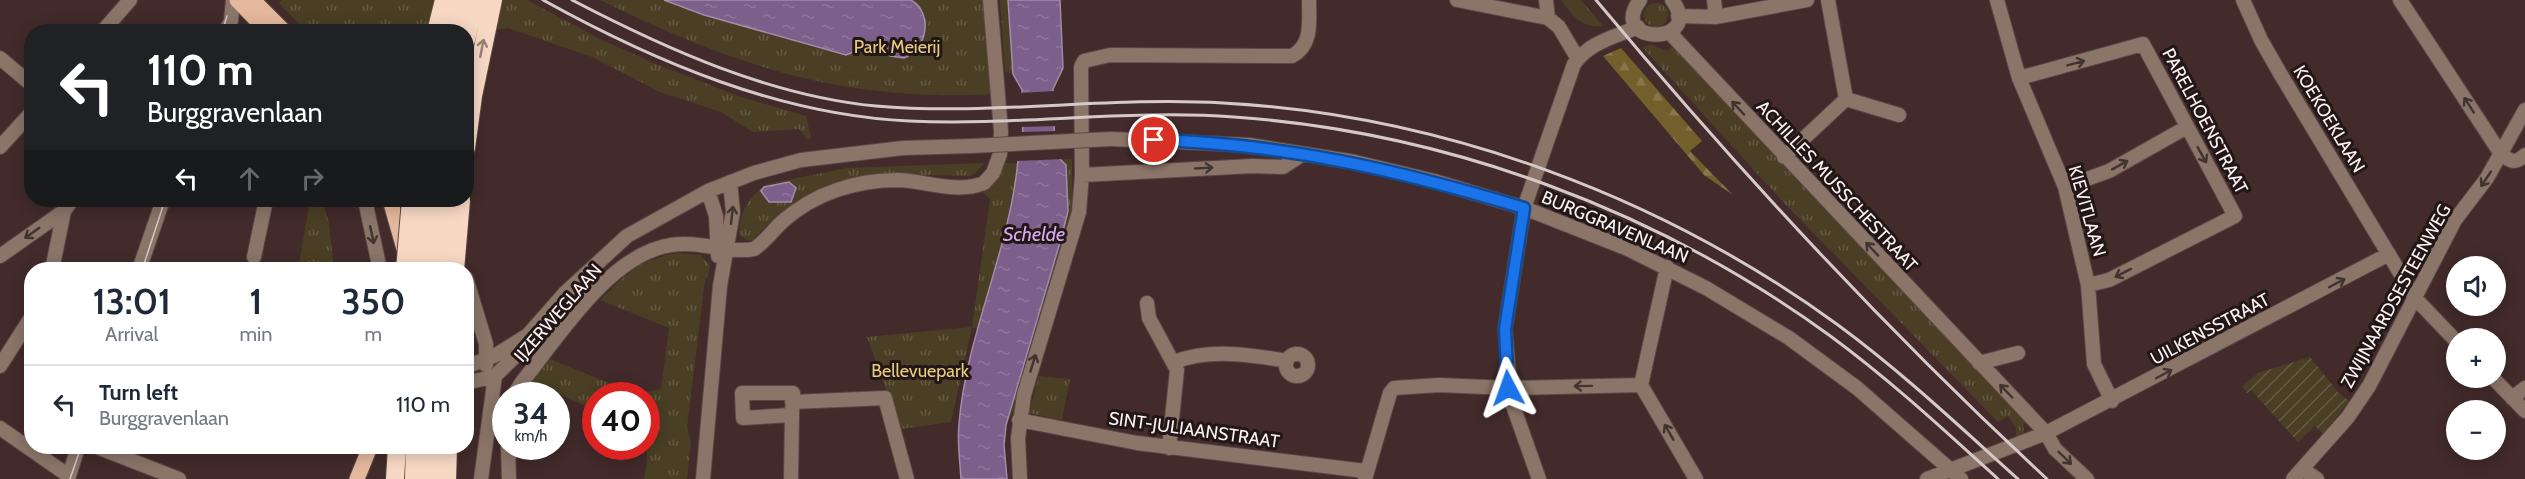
<!DOCTYPE html>
<html lang="en">
<head>
<meta charset="utf-8">
<style>
	body { margin:0; font-family:Cabin,sans-serif; background:#f2f2f3; color:#1f2937; height:100vh; display:flex; flex-direction:column; font-size:22px; white-space:nowrap }
	* { box-sizing:border-box; margin:0 }
	p { font-size:20px; color:#747a83 }
	.icon { flex:none; width:33px; height:33px; fill:none; stroke:currentColor; stroke-width:2; stroke-linecap:round; stroke-linejoin:round }
	.map { position:relative; flex:1; overflow:hidden }
	.drawer { position:absolute; left:24px; top:262px; width:450px; height:192px; display:flex; flex-direction:column; background:#fff; border-radius:24px; box-shadow:0 3px 15px #0003 }
	.drawer>* { flex:none }
	.banner { position:absolute; left:24px; top:24px; width:450px; height:183px; border-radius:24px; box-shadow:0 3px 15px #0003; background:#202124; color:#fff; overflow:hidden }
	.tools { position:absolute; left:2446px; top:256px; display:grid; gap:12px }
	.tools a { display:grid; place-items:center; width:60px; height:60px; border-radius:50%; background:#fff; box-shadow:0 3px 15px #0003; font-size:30px }
	.speed { position:absolute; left:492px; top:382px; display:flex; gap:12px; font-size:30px; font-weight:700; text-align:center }
	.speed>* { display:grid; place-content:center; width:78px; height:78px; border-radius:50%; background:#fff; box-shadow:0 3px 15px #0003; line-height:1 }
	.speed small { font-size:15px; font-weight:400 }
	.speed .limit { border:9px solid #d22; background:#fff; color:#111 }
	.pin { position:absolute; display:grid; place-items:center; width:51px; height:51px; color:#fff; margin:-26px; border:3px solid #fff; border-radius:50%; box-shadow:0 2px 6px #0007 }
	.me { position:absolute; width:66px; margin:-33px; rotate:356deg; stroke-linejoin:round; filter:drop-shadow(0 0 4px #0008) }
	.turn { display:flex; align-items:center; gap:21px; height:126px; padding:0 24px; font-size:27px }
	.turn .icon { width:78px; height:78px; stroke-width:2.5 }
	.turn b { display:block; font-size:42px; line-height:51px }
	.lanes { display:flex; align-items:center; height:57px; padding:0 24px; background:#0003; justify-content:center; gap:30px; direction:ltr }
	.lanes .off { opacity:.35 }
	.eta { display:flex; justify-content:space-evenly; align-items:center; height:102px; text-align:center }
	.eta b { font-size:36px; font-weight:600; line-height:42px }
	ul { padding:0; list-style:none }
	li { display:flex; align-items:center; gap:18px; height:78px; padding:0 24px; border-top:2px solid #e0e1e3 }
	li div { flex:1 }
	li b { display:block; font-size:22px }
	li em { font-style:normal }
	.map>svg:first-child { display:block }
	.grass { fill:url(#grass-tufts) }
	.forest { fill:url(#forest-firs) }
	.garden { fill:url(#garden-furrows) }
	.water { fill:url(#water-ripples); stroke:#a38ba9; stroke-width:1.5 }
	.pier { fill:#422b2a }
	.lines { fill:none; stroke-linecap:round; stroke-linejoin:round }
	.minor-casing { stroke:#5c4746; stroke-width:16 }
	.major-casing { stroke:#5c4746; stroke-width:17 }
	.highway-casing { stroke:#5c4746; stroke-width:20 }
	.minor { stroke:#8b7568; stroke-width:14 }
	.major { stroke:#e4b89c; stroke-width:15 }
	.highway { stroke:#f7d8c4; stroke-width:18 }
	.tram { stroke:#d7c8c8; stroke-width:1.5 }
	.rail { stroke:#d7c8c8; stroke-width:3 }
	.minor-bridge-casing { stroke:#5c4746; stroke-width:16; stroke-linecap:butt }
	.highway-bridge-casing { stroke:#5c4746; stroke-width:20; stroke-linecap:butt }
	.minor-bridge { stroke:#8b7568; stroke-width:14 }
	.highway-bridge { stroke:#f7d8c4; stroke-width:18 }
	.oneway { stroke:#978176 }
	.oneway2 { stroke:#41332f }
	.route-casing { stroke:#114b97; stroke-width:15 }
	.route { stroke:#1a73e8; stroke-width:10 }
	.labels { text-anchor:middle; stroke-width:6; stroke-linejoin:round; paint-order:stroke }
	.park-label { font-size:18px; fill:#ebcb7d; stroke:#211716 }
	.street-label { font-size:18px; fill:#fef1f1; stroke:#211716 }
	.water-label { font-size:20px; font-style:italic; fill:#d8abef; stroke:#211716 }
</style>
</head>
<body>
<div class="map">
<svg width="2525" height="479" viewBox="0 0 2525 479">
	<defs>
		<pattern id="grass-tufts" width="24" height="20" patternUnits="userSpaceOnUse" patternTransform="scale(1.5)"><rect width="24" height="20" fill="#4a3f24"/><path d="M3 7l-1-3M5 7V3M7 7l1-3M15 17l-1-3M17 17v-4M19 17l1-3" fill="none" stroke="#655b44"/></pattern>
		<pattern id="forest-firs" width="22" height="20" patternUnits="userSpaceOnUse" patternTransform="scale(1.5)"><rect width="22" height="20" fill="#735f2b"/><path d="M5 1l3.5 6h-7zM16 11l3.5 6h-7z" fill="#88764a"/></pattern>
		<pattern id="garden-furrows" width="10" height="10" patternUnits="userSpaceOnUse" patternTransform="scale(1.5)"><rect width="10" height="10" fill="#4a3f24"/><path d="M-1 1l2-2M0 10L10 0M9 11l2-2" fill="none" stroke="#655b44"/></pattern>
		<pattern id="water-ripples" width="26" height="14" patternUnits="userSpaceOnUse" patternTransform="scale(1.5)"><rect width="26" height="14" fill="#7c5f8a"/><path d="M2 4q2-2 4 0t4 0M15 11q2-2 4 0t4 0" fill="none" stroke="#90769b"/></pattern>
	</defs>
	<rect width="100%" height="100%" fill="#422b2a"/>
	<path class="grass" d="M283 0H434L428 32 306 31 279 3Z
		M502 0H527L600 39 656 64 738 96 806 116 811 138 807 139 799 129 753 132 721 112 660 92 592 57 508 28 494 30Z
		M600 0H986L995 94C842 102 735 66 600 0Z
		M1000 0H1008L1013 74 1005 71Z
		M1561 0H1581L1603 26C1581 28 1573 16 1561 0Z
		M1644 15a12 12 0 1 1 24 0a12 12 0 1 1-24 0Z
		M1652 45 1667 51 1675 45 2029 419 2023 425 2024 432 2016 437V428L2008 416 1998 422 1784 203 1642 47Z
		M1060 159H1072V212L1014 410 1006 425 1061 239 1068 211 1066 165Z
		M984 163 976 173 970 176C878 175 819 165 753 240L749 241 740 236C737 215 750 195 767 184L847 168Z
		M1004 163H1018L1010 217 979 330 972 327 951 422 900 429 867 337 972 327 990 199 983 192 996 178Z
		M310 200H322L329 223 334 270H298Z
		M677 253 701 255 710 266 708 277 705 280 687 428 691 441 687 479H644L647 460 646 396H596L595 410 532 382 550 359 636 394 661 389 669 328 600 300C629 272 637 261 677 253Z
		M1039 376 1070 379 1062 420 1029 413Z"/>
	<path class="forest" d="M1621 48 1702 141 1690 151 1733 195 1704 175 1603 56Z"/>
	<path class="garden" d="M2310 357 2338 392 2349 401 2323 434 2315 426 2298 442 2251 390 2247 393 2242 386 2258 373Z"/>
	<path class="water" d="M664 0H911C934 13 927 50 904 58L890 56 888 52 863 48 846 55 704 15Z
		M1008 0H1060L1063 68 1053 89 1055 154 1066 165 1068 211 1061 239 1006 425 1004 445 1007 479H961C960 461 957 442 959 424 966 335 1010 250 1018 160L1023 153 1022 90 1013 74Z
		M789 182 796 188 791 202H769L761 191 764 187Z"/>
	<path class="pier" d="M1056 91 1057 126 1020 127 1019 93Z
		M1057 131 1058 153 1064 159 1015 161 1020 152V132Z"/>
	<g class="lines">
		<defs>
			<path id="minor" d="M1457 0 1548 18 1559 27 1578 59
				M1546 0 1548 18
				M1640 0C1606 46 1706 46 1672 0
				M1714 0 1716 17
				M1997 0 2019 78 2065 187 2088 285 2094 364 2112 401
				M2243 0 2261 40 2281 75 2415 298 2457 342
				M2400 0 2501 154C2511 162 2515 164 2525 155
				M1678 16 1716 17 1807 0
				M102 32 130 0
				M225 32 231 21 233 0
				M1669 32 2046 433 2055 449 2087 479
				M0 58 32 85
				M2019 78 2143 44 2235 216 2109 280 2088 285
				M1846 99 1899 115
				M1111 139 1249 145 1355 162 1434 181 1524 208 1628 249 1706 288 1789 338 1857 388 1961 479
				M0 147 32 112
				M1784 157 1846 99 1828 0
				M1082 175 1253 166 1283 167 1303 154
				M2065 187 2109 171 2187 127
				M708 191 716 216 718 256
				M365 200 380 270
				M0 256 64 211 72 200
				M254 257 266 200
				M1667 267 1641 385 1696 479
				M52 270 64 211
				M139 270 163 200
				M466 278 486 344V365
				M1147 303 1149 318 1177 370 1169 448
				M1286 365a11 11 0 1 1 22 0a11 11 0 1 1-22 0Z
				M1175 362C1208 348 1253 355 1287 361
				M1979 363 2018 353
				M0 366 32 316
				M466 367 496 355 528 335 565 293 627 236 708 191 754 173 801 160 903 148 971 146
				M2493 378 2525 411
				M466 383 495 376 535 337
				M742 393H793L792 415 743 418Z
				M513 396 522 382C559 336 610 254 671 245 699 240 727 254 754 249 765 242 773 230 783 221 815 193 856 180 898 180 926 181 956 194 984 183L993 173 1000 154 1001 131 990 0
				M2512 398 2525 388
				M792 402 885 398 907 479
				M1019 420 1137 443 1365 471
				M0 428 69 476
				M97 447 179 479
				M508 447 509 479
				M2302 469 2317 479
				M68 479 78 447
				M481 479 495 376
				M703 479 720 286 733 212 730 182
				M791 479 792 415
				M1020 479 1018 438 1024 395 1079 212 1082 175 1081 67 1084 61 1110 55 1292 56C1313 45 1309 21 1309 0
				M1365 479 1390 393 1394 388 1439 385 1508 388 1641 385
				M1539 479 1511 400 1505 329 1524 208 1574 64C1589 42 1615 37 1638 27
				M1927 479 2046 433 2389 254
				M2293 479 2348 417 2369 386 2455 220 2487 178 2525 110"/>
			<path id="major" d="M237 0 268 32
				M253 0 285 32
				M390 200 404 249
				M357 479 370 447"/>
			<path id="highway" d="M436 32 444 0
				M453 32 460 0
				M466 40 475 0
				M466 148 473 96 493 0
				M395 479 397 447
				M414 479 415 447
				M430 479 431 447
				M447 479 448 447"/>
		</defs>
		<use href="#minor" class="minor-casing"/>
		<use href="#major" class="major-casing"/>
		<use href="#highway" class="highway-casing"/>
		<use href="#minor" class="minor"/>
		<use href="#major" class="major"/>
		<use href="#highway" class="highway"/>
		<path class="tram" d="M222 32 227 16
			M142 270 165 200
			M70 479 81 447"/>
		<path class="rail" d="M543 0C655 62 780 115 909 121 1017 126 1125 109 1234 117 1447 132 1657 210 1829 335 1889 379 1943 429 1998 479
			M572 0C666 49 770 96 876 106 991 116 1107 96 1223 103 1442 115 1661 196 1838 325 1902 372 1959 426 2018 479
			M1596 0C1736 168 1887 331 2047 479"/>
		<defs>
			<path id="minor-bridge" d="M971 146 1111 139"/>
			<path id="highway-bridge" d="M405 270 411 200
				M423 270 429 200
				M439 270 444 200
				M455 270 461 200"/>
		</defs>
		<use href="#minor-bridge" class="minor-bridge-casing"/>
		<use href="#highway-bridge" class="highway-bridge-casing"/>
		<use href="#minor-bridge" class="minor-bridge"/>
		<use href="#highway-bridge" class="highway-bridge"/>
	</g>
	<defs><path id="oneway-shaft" d="M-6 0H5M1.5-3L5.5 0L1.5 3" fill="none" stroke-width="1.6" stroke-linecap="round" stroke-linejoin="round" transform="scale(1.5)"/></defs>
	<use class="oneway" href="#oneway-shaft" transform="translate(482 48) rotate(-79)"/>
	<g class="oneway2">
		<use href="#oneway-shaft" transform="translate(2076 63) rotate(-15)"/>
		<use href="#oneway-shaft" transform="translate(2469 105) rotate(-123)"/>
		<use href="#oneway-shaft" transform="translate(1738 108) rotate(-133)"/>
		<use href="#oneway-shaft" transform="translate(2202 155) rotate(61)"/>
		<use href="#oneway-shaft" transform="translate(2120 165) rotate(-29)"/>
		<use href="#oneway-shaft" transform="translate(1204 168) rotate(-3)"/>
		<use href="#oneway-shaft" transform="translate(2486 179) rotate(124)"/>
		<use href="#oneway-shaft" transform="translate(732 215) rotate(-83)"/>
		<use href="#oneway-shaft" transform="translate(32 233) rotate(144)"/>
		<use href="#oneway-shaft" transform="translate(372 235) rotate(78)"/>
		<use href="#oneway-shaft" transform="translate(1872 249) rotate(-133)"/>
		<use href="#oneway-shaft" transform="translate(2123 273) rotate(153)"/>
		<use href="#oneway-shaft" transform="translate(2337 283) rotate(-28)"/>
		<use href="#oneway-shaft" transform="translate(1033 363) rotate(-73)"/>
		<use href="#oneway-shaft" transform="translate(2164 374) rotate(-28)"/>
		<use href="#oneway-shaft" transform="translate(1583 386) rotate(179)"/>
		<use href="#oneway-shaft" transform="translate(2006 391) rotate(-134)"/>
		<use href="#oneway-shaft" transform="translate(1669 432) rotate(-120)"/>
		<use href="#oneway-shaft" transform="translate(2065 458) rotate(44)"/>
	</g>
	<g class="lines">
		<defs>
			<path id="route" d="M1154 140C1287 144 1398 170 1524 208L1505 329 1508 388"/>
		</defs>
		<use href="#route" class="route-casing"/>
		<use href="#route" class="route"/>
	</g>
	<g class="labels">
		<g class="park-label">
			<text x="897" y="53">Park Meierij</text>
			<text x="920" y="377">Bellevuepark</text>
		</g>
		<g class="street-label">
			<text transform="translate(2329 119) rotate(59)" y="6">KOEKOEKLAAN</text>
			<text transform="translate(2205 121) rotate(62)" y="6">PARELHOENSTRAAT</text>
			<text transform="translate(1837 186) rotate(47)" y="6">ACHILLES MUSSCHESTRAAT</text>
			<text transform="translate(2087 211) rotate(74)" y="6">KIEVITLAAN</text>
			<text transform="translate(1615 227) rotate(23)" y="6">BURGGRAVENLAAN</text>
			<text transform="translate(2396 296) rotate(-61)" y="6">ZWIJNAARDSESTEENWEG</text>
			<text transform="translate(558 313) rotate(-49)" y="6">IJZERWEGLAAN</text>
			<text transform="translate(2210 329) rotate(-28)" y="6">UILKENSSTRAAT</text>
			<text transform="translate(1194 430) rotate(8)" y="6">SINT-JULIAANSTRAAT</text>
		</g>
		<g class="water-label">
			<text x="1034" y="241">Schelde</text>
		</g>
	</g>
</svg>
<div class="tools">
<a><svg class="icon" aria-label="sound" viewBox="0 0 24 24"><path d="M4 9h4l5-4v14l-5-4H4zM17 9q2 3 0 6"/></svg></a>
<a>+</a>
<a>−</a>
</div>
<div class="speed"><div>34<small>km/h</small></div><div class="limit">40</div></div>
<div class="pin" style="left:1154px;top:140px;background:#d93025"><svg class="icon" aria-label="arrive" viewBox="0 0 24 24"><path d="M6 21V4h12l-3 4 3 4H6"/></svg></div>
<svg class="me" style="left:1508px;top:388px" viewBox="-20 -20 40 40"><path d="M0-17L14 15 0 8-14 15z" fill="#1a73e8" stroke="#fff" stroke-width="4"/></svg>
<div class="banner">
<div class="turn"><svg class="icon" aria-label="left" viewBox="0 0 24 24"><path d="M17 20v-9H6M10 6l-5 5 5 5"/></svg><div><b>110 m</b>Burggravenlaan</div></div>
<div class="lanes"><svg class="icon" aria-label="left" viewBox="0 0 24 24"><path d="M17 20v-9H6M10 6l-5 5 5 5"/></svg><svg class="icon off" aria-label="ahead" viewBox="0 0 24 24"><path d="M12 20V5M6 11l6-6 6 6"/></svg><svg class="icon off" aria-label="right" viewBox="0 0 24 24"><path d="M7 20v-9h11M14 6l5 5-5 5"/></svg></div>
</div>
<section class="drawer">
<div class="eta">
<div><b>13:01</b><p>Arrival</p></div>
<div><b>1</b><p>min</p></div>
<div><b>350</b><p>m</p></div>
</div>
<ul>
<li><svg class="icon" aria-label="left" viewBox="0 0 24 24"><path d="M17 20v-9H6M10 6l-5 5 5 5"/></svg><div><b>Turn left</b><p>Burggravenlaan</p></div><em>110 m</em></li>
</ul>
</section>
</div>
</body>
</html>
